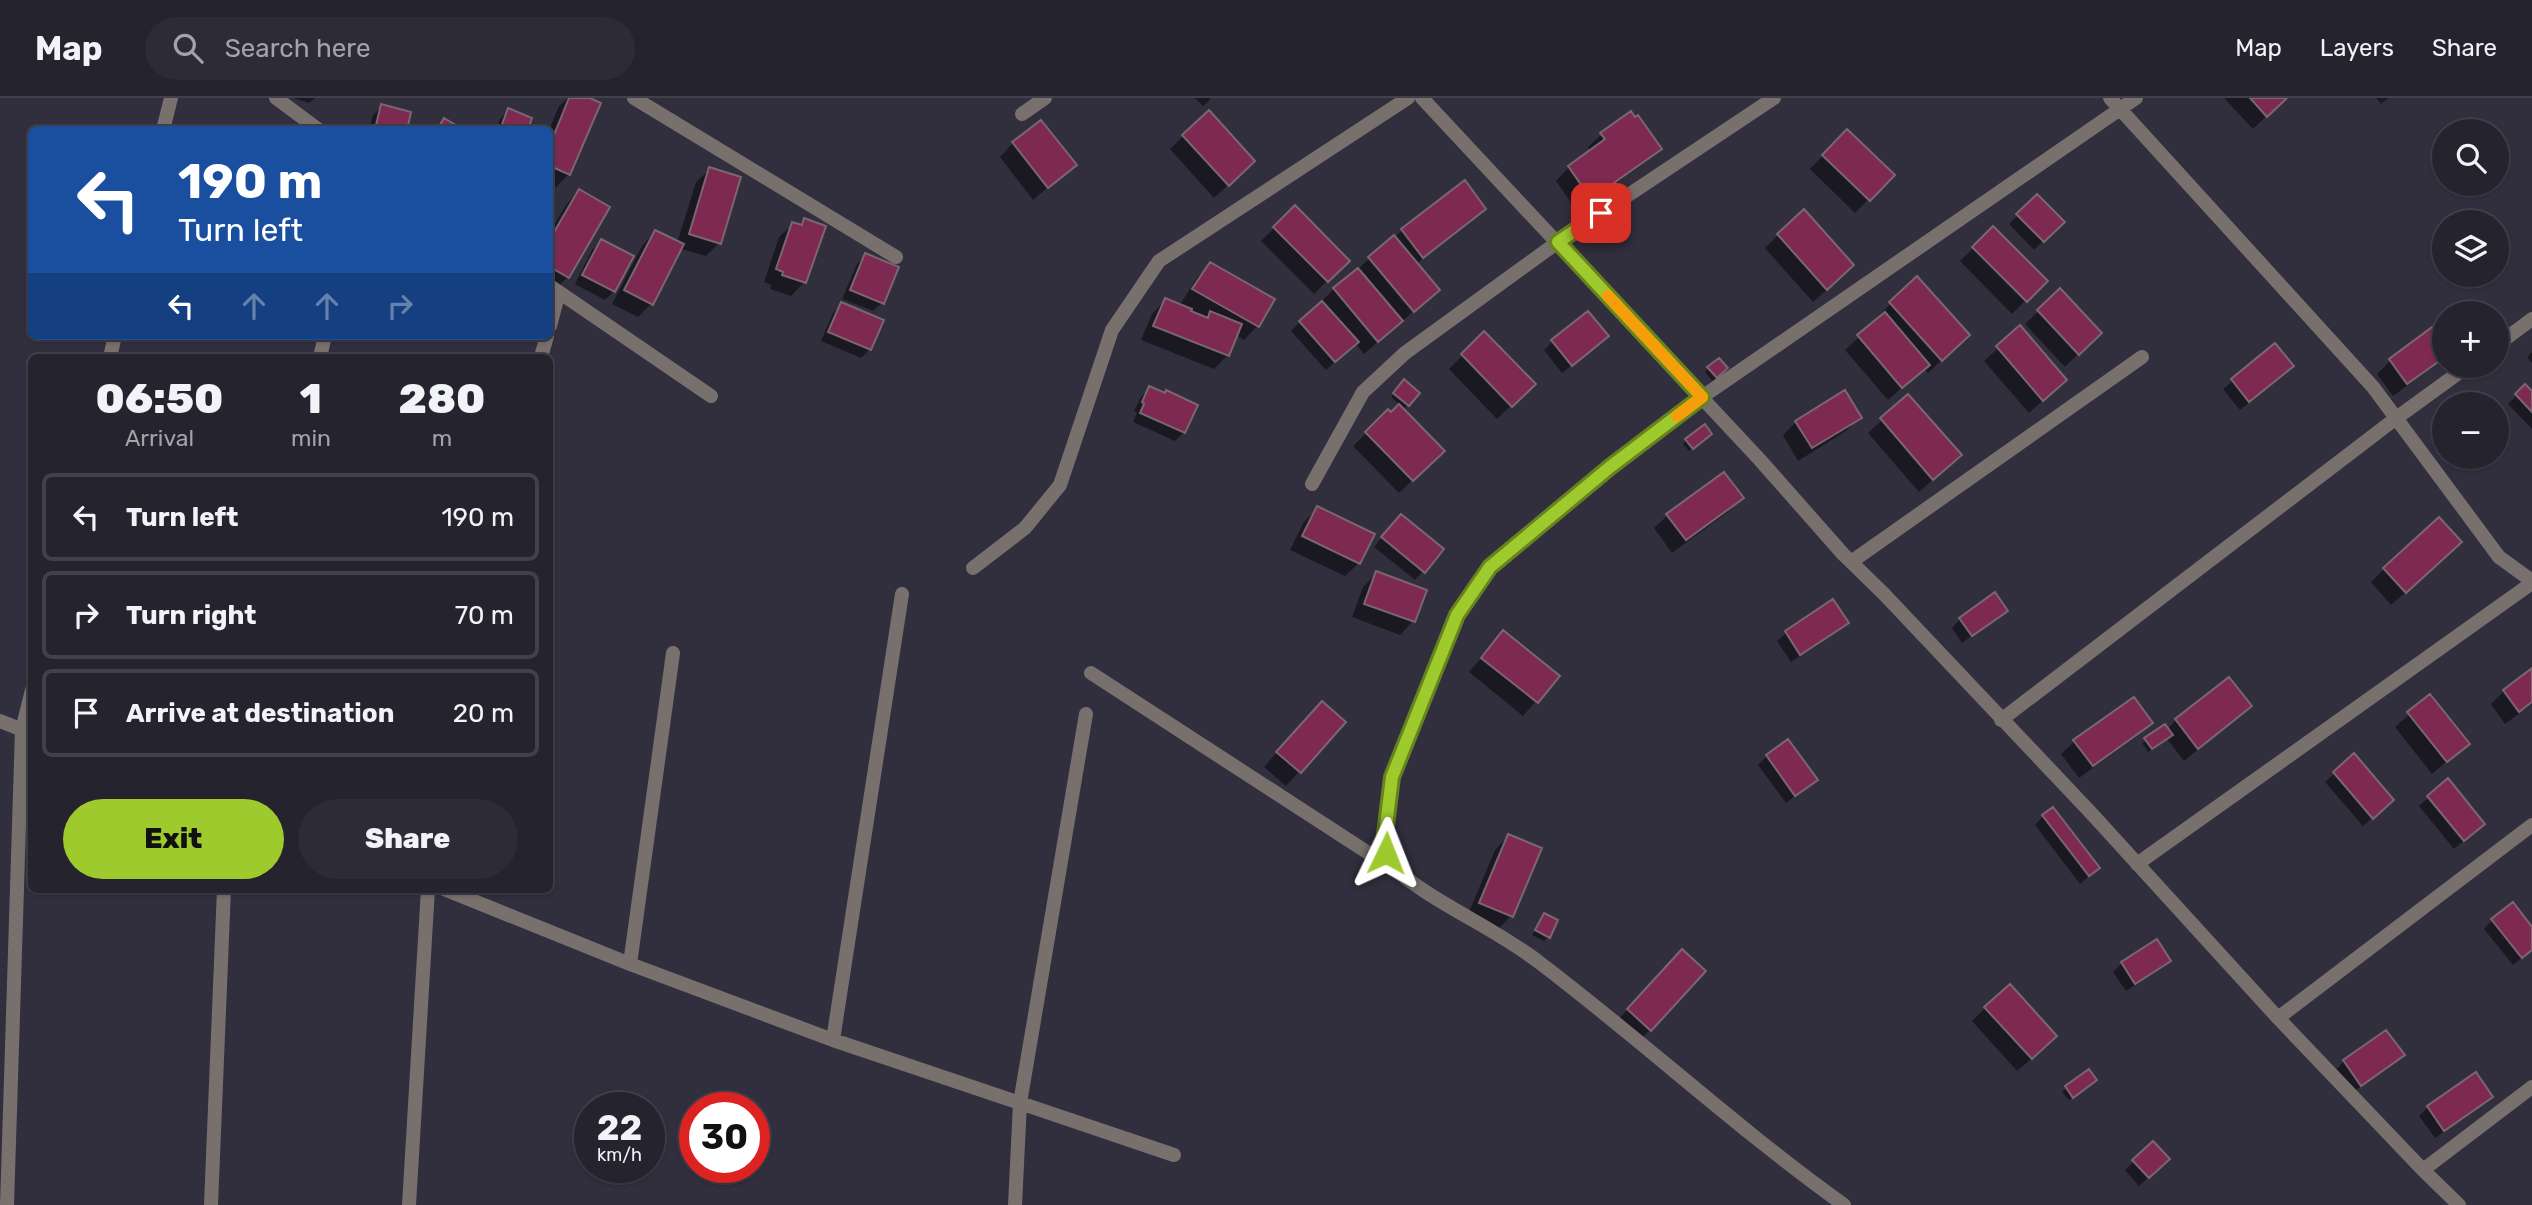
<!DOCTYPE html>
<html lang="en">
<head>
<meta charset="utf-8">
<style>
	body { margin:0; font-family:Rubik,sans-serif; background:#2d2b36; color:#f1f3f6; height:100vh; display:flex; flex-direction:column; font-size:26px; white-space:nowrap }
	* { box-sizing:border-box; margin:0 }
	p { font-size:23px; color:#a3a4aa }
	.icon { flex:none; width:38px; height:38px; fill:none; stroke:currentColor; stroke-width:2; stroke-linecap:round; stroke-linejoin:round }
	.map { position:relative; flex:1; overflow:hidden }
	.sheet { position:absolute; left:28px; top:256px; width:525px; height:539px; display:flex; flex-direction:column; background:#25232e; border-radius:10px; box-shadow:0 2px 5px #0004,0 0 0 2px #42404a }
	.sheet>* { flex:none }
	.guide { position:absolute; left:28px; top:28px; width:525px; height:214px; border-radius:10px; box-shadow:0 2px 5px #0004,0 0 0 2px #42404a; background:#1a4fa0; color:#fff; overflow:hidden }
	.buttons { position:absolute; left:2432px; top:21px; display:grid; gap:14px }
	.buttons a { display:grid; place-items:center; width:77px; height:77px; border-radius:50%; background:#25232e; box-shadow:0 2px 5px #0004,0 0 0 2px #42404a; font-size:35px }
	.speed { position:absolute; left:574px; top:994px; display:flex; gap:14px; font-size:35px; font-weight:700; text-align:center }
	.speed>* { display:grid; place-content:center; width:91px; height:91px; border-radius:50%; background:#25232e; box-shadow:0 2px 5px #0004,0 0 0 2px #42404a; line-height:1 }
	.speed small { font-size:18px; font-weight:400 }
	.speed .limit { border:10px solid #d22; background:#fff; color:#111 }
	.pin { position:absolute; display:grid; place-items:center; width:60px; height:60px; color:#fff; margin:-30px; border-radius:14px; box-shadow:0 4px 10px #0006 }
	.me { position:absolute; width:77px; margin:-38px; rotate:2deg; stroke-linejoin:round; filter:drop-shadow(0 0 5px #0008) }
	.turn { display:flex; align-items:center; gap:24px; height:147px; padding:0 35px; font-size:32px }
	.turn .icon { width:91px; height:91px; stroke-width:2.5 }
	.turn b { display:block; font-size:49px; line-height:60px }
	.lanes { display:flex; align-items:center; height:66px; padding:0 35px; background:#0003; justify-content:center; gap:35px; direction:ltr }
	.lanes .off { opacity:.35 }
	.eta { display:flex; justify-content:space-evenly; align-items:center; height:119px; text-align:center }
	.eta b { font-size:42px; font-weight:800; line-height:49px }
	.cta { display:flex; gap:14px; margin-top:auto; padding:14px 35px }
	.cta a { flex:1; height:80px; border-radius:42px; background:#9fca2e; color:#111; font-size:28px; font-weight:800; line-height:80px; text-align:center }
	.cta a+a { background:#2d2b36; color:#f1f3f6 }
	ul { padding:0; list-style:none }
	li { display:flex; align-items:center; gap:21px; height:88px; margin:0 14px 10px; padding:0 21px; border:4px solid #42404a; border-radius:10px }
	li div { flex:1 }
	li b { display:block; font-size:26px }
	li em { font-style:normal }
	header { display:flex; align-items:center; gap:42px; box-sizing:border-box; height:98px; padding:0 35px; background:#25232e; border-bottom:2px solid #42404a }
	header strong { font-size:33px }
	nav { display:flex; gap:38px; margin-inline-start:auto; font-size:24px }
	.search { width:490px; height:63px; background:#2d2b36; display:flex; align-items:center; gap:18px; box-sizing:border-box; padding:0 24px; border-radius:38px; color:#a3a4aa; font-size:26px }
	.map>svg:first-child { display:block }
	.shadow { fill:#0007 }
	.building { fill:#7e2951; stroke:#7a676e; stroke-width:2 }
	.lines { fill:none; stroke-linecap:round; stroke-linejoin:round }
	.street { stroke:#78706c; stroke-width:14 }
	.route-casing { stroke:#67831e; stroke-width:18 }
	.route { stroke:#9fca2e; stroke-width:12 }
	.slow { stroke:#f59e0b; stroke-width:12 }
</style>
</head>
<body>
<header>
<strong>Map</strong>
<div class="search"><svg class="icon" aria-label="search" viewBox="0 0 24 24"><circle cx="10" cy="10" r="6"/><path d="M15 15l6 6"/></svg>Search here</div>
<nav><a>Map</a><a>Layers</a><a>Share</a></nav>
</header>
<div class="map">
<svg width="2532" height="1107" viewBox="0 0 2532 1107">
	<rect width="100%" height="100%" fill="#312f3e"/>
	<path class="shadow" d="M293 0H315L309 5Z
		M568 0H585L569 76 556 89 550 87 549 32 559 8Z
		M1195 0H1210V2L1203 8Z
		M2224 0H2285L2253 31Z
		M2376 0H2388L2381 6Z
		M382 8 405 32H369L373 17Z
		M508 12 526 32H496L500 21Z
		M1634 22 1660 51 1646 64 1577 113 1556 83 1569 69 1591 53 1588 49 1602 36Z
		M1847 33 1892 77 1855 115 1810 71Z
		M1183 38 1240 76 1214 100 1170 51Z
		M1013 45 1074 67 1033 102 1000 59Z
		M710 71 719 145 706 158 681 151 651 206 638 219 612 206 642 148 655 134 677 145 696 84Z
		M579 93 568 179 554 192 550 190V134L566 107Z
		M2037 98 2062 124 2034 152 2009 126Z
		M1295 110 1347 163 1314 196 1261 143Z
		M1484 111 1471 124 1416 166 1438 192 1364 256 1355 245 1326 272 1291 233 1334 191 1402 133Z
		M804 122V184L791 198 770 191 771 187 764 184 779 139 793 126 799 128Z
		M1993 131 2045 183 2012 216 1960 163Z
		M1778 137 1839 181 1813 204 1765 150Z
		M601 143 614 193 605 202 575 186 592 152Z
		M866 157 882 205 873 213 842 201 857 166Z
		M1210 166 1273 202 1257 228 1244 242 1236 237 1228 257 1214 271 1141 242 1152 216 1165 202 1179 208 1197 180Z
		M1917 181 1954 250 1928 275 1924 270 1888 302 1845 252 1879 221 1877 219Z
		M2060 193 2086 248 2065 269 2025 226Z
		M842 206 870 251 861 260 821 243 833 215Z
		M2443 223 2445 260 2393 298 2377 276 2390 263Z
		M2020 230 2051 295 2029 315 1984 263Z
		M1484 236 1533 286 1497 321 1449 271Z
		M1552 244 1598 247 1562 275 1544 252Z
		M2275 247 2283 276 2240 312 2223 291Z
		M2532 254V265L2527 259Z
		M1718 262 1726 270 1712 283 1705 274Z
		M1401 287 1407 307 1403 312 1443 353 1399 395 1353 348 1388 314 1391 316 1400 307 1391 299Z
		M2525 289 2532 296V331L2508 306Z
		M1150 290 1184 334 1175 343 1133 324 1137 315 1134 313 1141 299Z
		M1908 298 1946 370 1919 394 1868 335Z
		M1860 319 1846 333 1798 363 1783 337 1796 324Z
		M1706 340 1689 353 1683 346 1687 342Z
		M1741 400 1728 414 1672 455 1654 430 1668 417Z
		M1318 410 1359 465 1345 478 1290 452 1304 424Z
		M1392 427 1442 451 1415 482 1374 449Z
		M2447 457 2391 507 2371 484 2384 471Z
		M1377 475 1424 493 1413 523 1400 537 1352 519 1363 489Z
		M1833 504 1847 525 1838 533 1791 564 1777 543 1786 535Z
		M2006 512 1962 545 1952 530 1960 521Z
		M1503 535 1558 578 1523 618 1469 574Z
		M2532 572V606L2505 626 2491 606 2504 593Z
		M2430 598 2467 646 2432 676 2395 629Z
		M2250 608 2184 663 2167 641 2148 654 2142 645 2167 632 2176 622Z
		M1308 618 1343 624 1286 688 1264 669Z
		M2150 625 2137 638 2079 680 2061 656 2075 643Z
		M1767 658 1815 682 1786 705 1758 667Z
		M2354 658 2383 711 2363 728 2325 684Z
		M2448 683 2474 734 2454 751 2419 708Z
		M2043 718 2098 770 2080 786 2035 727Z
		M1508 738 1511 818 1498 831 1467 819 1495 752Z
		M1544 817 1548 839 1544 843 1532 837Z
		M2492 822 2532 832V852L2513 867 2484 831Z
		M2156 843 2169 862 2160 871 2126 893 2113 874 2122 865Z
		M1669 867 1650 932 1636 945 1615 925Z
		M1985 910 2042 952 2017 973 1972 923Z
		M2402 957 2352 995 2336 972 2344 963Z
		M2089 973 2091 986 2069 1002 2062 994Z
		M2475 977 2490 999 2482 1007 2435 1040 2419 1018 2428 1009Z
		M2153 1045 2159 1070 2139 1088 2125 1072Z"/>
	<path class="building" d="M569 0H590L601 5 570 77 550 68V47Z
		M2250 0H2287L2267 19Z
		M381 6 411 14 407 32H391L376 27Z
		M508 10 532 20 528 32H500Z
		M1209 12 1255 63 1229 88 1182 37Z
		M1631 13 1635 19 1638 17 1662 51 1591 101 1568 68 1605 41 1600 35Z
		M444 20 464 32H437Z
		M1041 22 1077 67 1048 90 1012 44Z
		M1847 31 1895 77 1870 103 1822 57Z
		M709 69 741 79 721 146 689 136Z
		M1465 82 1486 111 1423 160 1401 131Z
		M579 91 610 109 569 180 550 169V141Z
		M2037 96 2065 124 2044 144 2016 116Z
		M1295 107 1350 163 1328 184 1273 129Z
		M1804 111 1854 167 1827 192 1777 136Z
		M804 120 826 128 806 185 782 177 783 174 776 171 792 124 802 127Z
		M1993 128 2048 183 2027 204 1972 149Z
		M655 132 684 146 653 207 624 192Z
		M1394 137 1440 192 1414 214 1368 159Z
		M601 141 634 158 615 194 582 177Z
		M865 155 899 169 884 206 850 192Z
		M1210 164 1275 201 1259 229 1192 191Z
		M1358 170 1403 223 1378 244 1333 190Z
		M1917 178 1970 237 1942 263 1889 204Z
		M2060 190 2102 235 2079 257 2037 212Z
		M1165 200 1192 211 1191 213 1208 220 1210 213 1242 226 1229 258 1153 228Z
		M1322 203 1359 244 1335 264 1299 223Z
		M841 204 884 222 871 252 828 234Z
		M1588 213 1609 238 1572 268 1551 242Z
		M1885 214 1930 267 1902 290 1857 237Z
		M2443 221 2445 259 2407 286 2389 261Z
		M2020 227 2067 282 2043 303 1996 248Z
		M1484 233 1536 286 1512 309 1461 256Z
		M2275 245 2294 268 2249 304 2231 281Z
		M1719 260 1728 270 1717 280 1707 269Z
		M1404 281 1420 295 1409 308 1393 295Z
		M2525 286 2532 293V314L2515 296Z
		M1149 288 1165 295 1166 292 1198 307 1185 335 1140 315 1144 306 1142 304Z
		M1845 292 1862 320 1812 350 1795 323Z
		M1908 296 1962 357 1933 382 1880 320Z
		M1399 306 1445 353 1413 383 1365 334 1388 311 1391 314Z
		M1705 326 1712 336 1693 351 1685 341Z
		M1724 374 1744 400 1686 442 1666 416Z
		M1317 408 1375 436 1360 466 1302 438Z
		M1401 416 1444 451 1425 475 1381 439Z
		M2439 419 2462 444 2406 495 2383 470Z
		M1376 473 1427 492 1415 524 1364 506Z
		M1995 494 2008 513 1972 538 1959 520Z
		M1833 501 1849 525 1800 557 1785 533Z
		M1503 532 1560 578 1538 605 1481 560Z
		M2532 570V604L2519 614 2503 592Z
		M2229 579 2252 608 2198 651 2175 621Z
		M2430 596 2470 646 2447 664 2407 614Z
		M2134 599 2153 625 2093 668 2073 642Z
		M1322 603 1346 624 1301 675 1276 654Z
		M2165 626 2173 637 2152 651 2144 640Z
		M1788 641 1818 682 1795 698 1766 657Z
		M2354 655 2394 702 2373 721 2333 674Z
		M2448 680 2485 726 2464 743 2427 698Z
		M2053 709 2100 770 2089 778 2042 717Z
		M1508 736 1542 750 1513 819 1479 805Z
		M2513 804 2532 829V852L2522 860 2491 821Z
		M1544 815 1558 822 1550 840 1535 832Z
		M2157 841 2171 863 2135 886 2121 864Z
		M1682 851 1706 873 1651 933 1627 911Z
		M2010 886 2057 938 2032 961 1984 909Z
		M2386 932 2405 957 2361 988 2343 962Z
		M2089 971 2097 982 2073 1000 2065 988Z
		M2476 974 2493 999 2444 1033 2427 1008Z
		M2153 1043 2170 1061 2149 1080 2132 1062Z"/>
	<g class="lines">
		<path class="street" d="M276 0 319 32
			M634 0 896 159
			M1422 0 1760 362 1843 456 1884 496 2092 716 2278 920 2423 1072 2459 1107
			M2110 0 2373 289 2499 459 2532 483
			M1022 16 1045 0
			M163 32 171 0
			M550 188 711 298
			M550 228 559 194
			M2497 247 2532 221
			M110 259 115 238
			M320 259 325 238
			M541 259 547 238
			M1312 386 1363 294 1405 255 1558 144 1774 0
			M1851 464 2142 259
			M973 470 1025 430 1060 387 1112 232 1159 163 1408 0
			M1091 575 1393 771
			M2001 622 2395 321 2468 268
			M0 623 30 635
			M2137 766 2532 485
			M444 791 630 866 833 942 1174 1057
			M630 866 673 555
			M2278 920 2532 727
			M833 942 902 496
			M2423 1072 2532 989
			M7 1107 22 632 32 592
			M211 1107 224 791
			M409 1107 428 791
			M1015 1107 1020 1005 1086 616
			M1844 1107C1739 1032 1643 943 1540 865 1495 830 1441 809 1397 773L1386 755 1384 744 1392 679 1457 517 1490 469 1610 369 1702 299 2136 0"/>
	</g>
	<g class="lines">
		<defs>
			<path id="route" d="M1386 755 1384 744 1392 679 1457 517 1490 469 1610 369 1702 299 1558 144 1601 115"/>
		</defs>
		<use href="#route" class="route-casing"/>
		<use href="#route" class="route"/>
		<path class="slow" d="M1608 198 1702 299 1677 318"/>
	</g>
</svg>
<div class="buttons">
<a><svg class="icon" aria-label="search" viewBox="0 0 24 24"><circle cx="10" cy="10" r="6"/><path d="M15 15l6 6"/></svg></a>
<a><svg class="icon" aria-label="layers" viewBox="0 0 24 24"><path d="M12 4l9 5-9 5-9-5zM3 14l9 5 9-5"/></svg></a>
<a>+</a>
<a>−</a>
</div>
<div class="speed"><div>22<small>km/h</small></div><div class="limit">30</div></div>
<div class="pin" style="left:1601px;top:115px;background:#d93025"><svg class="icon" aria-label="arrive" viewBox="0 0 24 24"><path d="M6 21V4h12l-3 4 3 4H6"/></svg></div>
<svg class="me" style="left:1386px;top:755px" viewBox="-20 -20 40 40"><path d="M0-17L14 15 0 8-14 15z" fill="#9fca2e" stroke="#fff" stroke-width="4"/></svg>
<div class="guide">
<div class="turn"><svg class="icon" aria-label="left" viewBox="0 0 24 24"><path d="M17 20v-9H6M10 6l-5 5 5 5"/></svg><div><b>190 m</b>Turn left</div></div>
<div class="lanes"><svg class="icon" aria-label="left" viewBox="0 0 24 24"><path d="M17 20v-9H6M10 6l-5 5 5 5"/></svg><svg class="icon off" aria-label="ahead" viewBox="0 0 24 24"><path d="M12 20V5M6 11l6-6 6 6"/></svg><svg class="icon off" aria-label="ahead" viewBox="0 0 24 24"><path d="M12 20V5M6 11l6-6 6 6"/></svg><svg class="icon off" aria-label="right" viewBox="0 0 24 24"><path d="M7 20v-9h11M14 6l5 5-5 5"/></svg></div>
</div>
<section class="sheet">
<div class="eta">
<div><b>06:50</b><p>Arrival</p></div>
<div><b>1</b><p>min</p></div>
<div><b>280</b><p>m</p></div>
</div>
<ul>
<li><svg class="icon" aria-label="left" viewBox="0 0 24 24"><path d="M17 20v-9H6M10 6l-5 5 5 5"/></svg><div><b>Turn left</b></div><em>190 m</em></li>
<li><svg class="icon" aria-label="right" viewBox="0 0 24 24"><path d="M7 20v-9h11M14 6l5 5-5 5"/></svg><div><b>Turn right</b></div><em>70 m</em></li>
<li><svg class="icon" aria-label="arrive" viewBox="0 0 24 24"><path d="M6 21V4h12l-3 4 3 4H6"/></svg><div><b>Arrive at destination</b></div><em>20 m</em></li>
</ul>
<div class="cta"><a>Exit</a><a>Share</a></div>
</section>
</div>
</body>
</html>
